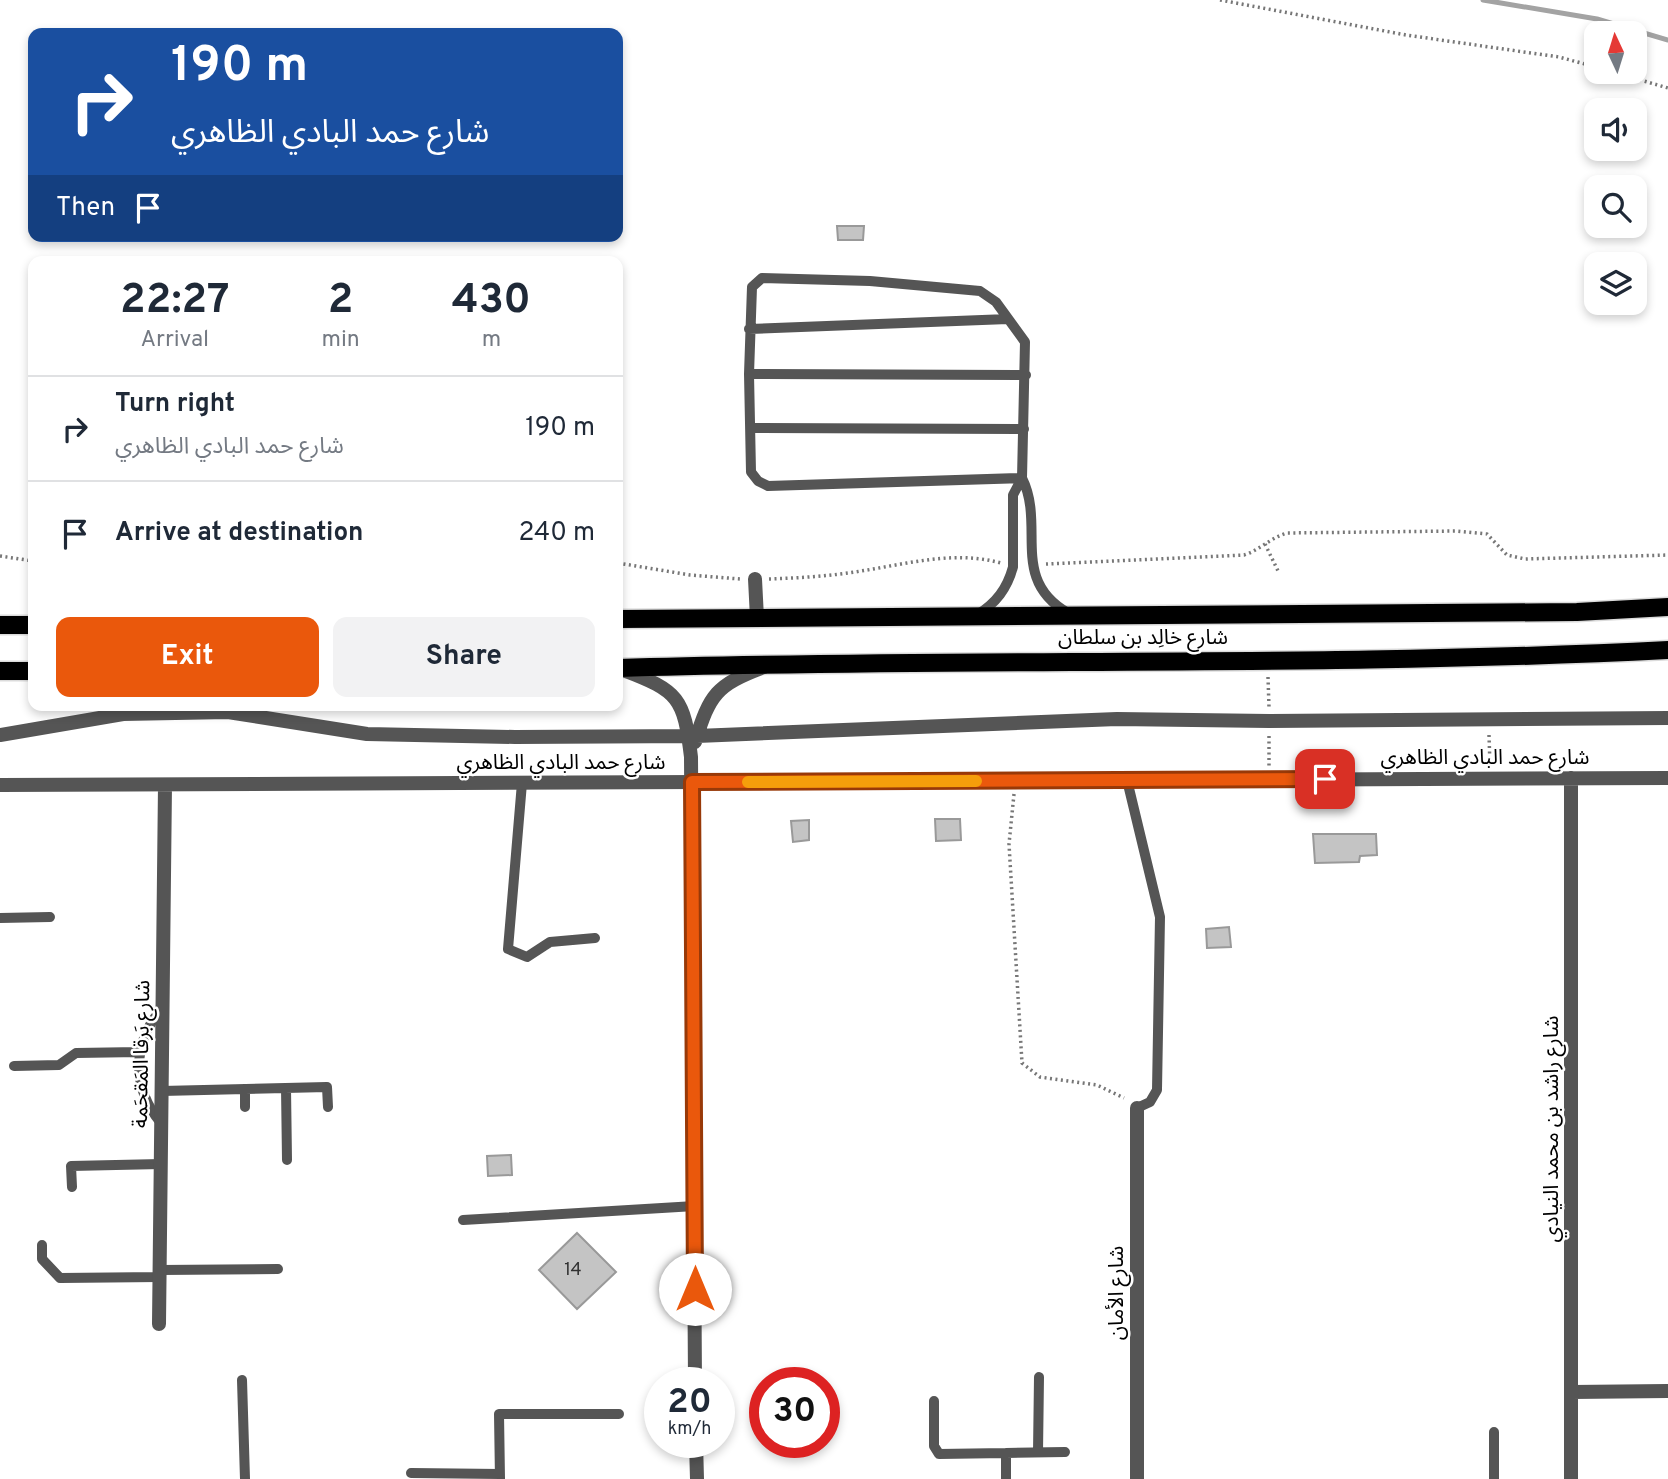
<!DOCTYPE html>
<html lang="en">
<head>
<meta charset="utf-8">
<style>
	body { margin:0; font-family:Overpass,"Noto Sans Arabic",sans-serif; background:#f2f2f3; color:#1f2937; height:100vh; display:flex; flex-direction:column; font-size:26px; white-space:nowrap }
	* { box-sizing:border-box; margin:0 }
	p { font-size:23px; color:#747a83 }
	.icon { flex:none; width:38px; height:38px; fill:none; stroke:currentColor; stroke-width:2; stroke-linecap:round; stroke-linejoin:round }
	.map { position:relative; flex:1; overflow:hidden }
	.drawer { position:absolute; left:28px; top:256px; width:595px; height:455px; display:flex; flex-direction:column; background:#fff; border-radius:14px; box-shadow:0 4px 10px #0003 }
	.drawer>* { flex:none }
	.top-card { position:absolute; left:28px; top:28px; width:595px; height:214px; border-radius:14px; box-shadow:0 4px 10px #0003; background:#1a4fa0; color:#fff; overflow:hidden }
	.needle { width:46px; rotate:356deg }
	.tools { position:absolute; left:1584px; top:21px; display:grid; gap:14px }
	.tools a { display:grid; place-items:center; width:63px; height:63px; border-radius:14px; background:#fff; box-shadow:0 4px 10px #0003; font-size:35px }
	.speed { position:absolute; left:644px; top:1367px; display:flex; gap:14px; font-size:35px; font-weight:700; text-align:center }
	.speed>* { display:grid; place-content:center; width:91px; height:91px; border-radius:50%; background:#fff; box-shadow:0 4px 10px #0003; line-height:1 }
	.speed small { font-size:18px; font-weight:400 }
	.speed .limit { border:10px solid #d22; background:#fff; color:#111 }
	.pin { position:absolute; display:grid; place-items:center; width:60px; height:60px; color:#fff; margin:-30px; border-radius:14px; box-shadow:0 4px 10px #0006 }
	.me { position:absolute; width:77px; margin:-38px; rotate:0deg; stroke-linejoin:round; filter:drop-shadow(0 0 5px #0008) }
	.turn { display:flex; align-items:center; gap:24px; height:147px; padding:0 28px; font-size:32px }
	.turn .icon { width:91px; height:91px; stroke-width:2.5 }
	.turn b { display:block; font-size:49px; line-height:60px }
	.then { display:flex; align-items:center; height:66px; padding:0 28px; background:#0003; gap:14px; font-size:26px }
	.eta { display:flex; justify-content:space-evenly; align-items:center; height:119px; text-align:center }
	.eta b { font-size:42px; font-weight:700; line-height:49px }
	.cta { display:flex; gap:14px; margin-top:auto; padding:14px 28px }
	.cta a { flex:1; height:80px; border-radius:14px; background:#ea580c; color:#fff; font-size:28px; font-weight:700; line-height:80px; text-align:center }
	.cta a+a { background:#f2f2f3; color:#1f2937 }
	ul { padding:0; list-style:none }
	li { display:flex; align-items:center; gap:21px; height:105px; padding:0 28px; border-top:2px solid #e0e1e3 }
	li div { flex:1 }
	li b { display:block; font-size:26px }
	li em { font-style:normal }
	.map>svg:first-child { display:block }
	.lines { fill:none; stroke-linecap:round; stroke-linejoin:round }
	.stream { stroke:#a3a3a3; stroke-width:5 }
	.building { fill:#c4c4c4; stroke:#999; stroke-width:2 }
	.primary-casing { stroke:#dbdbdb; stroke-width:21 }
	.path { stroke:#777; stroke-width:3.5; stroke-dasharray:2 3.5; stroke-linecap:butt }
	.lane { stroke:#555; stroke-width:10 }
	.street { stroke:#555; stroke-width:14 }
	.primary { stroke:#000; stroke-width:18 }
	.route-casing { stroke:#983908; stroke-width:18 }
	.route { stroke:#ea580c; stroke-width:12 }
	.slow { stroke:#f59e0b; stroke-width:12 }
	.labels { text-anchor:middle; stroke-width:5; stroke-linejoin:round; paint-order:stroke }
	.number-label { font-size:18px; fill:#313131 }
	.street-label { font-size:21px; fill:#000; stroke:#fff }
</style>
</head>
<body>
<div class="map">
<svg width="1668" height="1479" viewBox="0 0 1668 1479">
	<rect width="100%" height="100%" fill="#fff"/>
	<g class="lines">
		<path class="stream" d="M1483 0 1597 19 1668 40"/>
	</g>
	<path class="building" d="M837 226H864L863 240H838Z
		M935 819H960L961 840 936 841Z
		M809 820V840L793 842 791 821Z
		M1313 834H1376L1377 855 1360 856 1359 862 1315 863Z
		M1229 927 1231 947 1207 948 1206 929Z
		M511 1155 512 1175 488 1176 487 1156Z
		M577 1233 616 1272 577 1309 539 1270Z"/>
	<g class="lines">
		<defs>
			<path id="primary" d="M618 619 1577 612 1668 607
				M0 625H33
				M618 668C968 657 1318 668 1668 650
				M0 671H33"/>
		</defs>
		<use href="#primary" class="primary-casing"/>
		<path class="path" d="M1220 0 1406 35 1559 57 1596 67
			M1613 72 1668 88
			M1265 544 1279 573
			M0 556 33 561
			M618 563 690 575 740 579
			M1046 564 1244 555C1260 550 1270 538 1287 533L1456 531 1487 534 1507 555 1525 559 1668 555
			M769 579C800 578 831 576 861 571 907 564 954 550 1001 563
			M1268 677 1269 707
			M1489 735 1490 766
			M1269 736V767
			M1014 794 1009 844 1022 1063 1040 1077 1097 1085 1124 1098"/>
		<path class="lane" d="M762 278 870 281 980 291 996 302 1025 342 1022 478 768 486 758 481 751 472 749 374 752 287Z
			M749 329 1008 319
			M749 374 1026 375
			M752 428 1024 429
			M977 615C996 603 1007 589 1013 567V495L1022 478C1046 526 1009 579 1068 613
			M1127 780 1160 917 1157 1090 1150 1102 1137 1108
			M522 783 508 949 527 957 550 942 595 938
			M0 918 50 917
			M14 1066 59 1065 76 1053 139 1052
			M286 1088 287 1160
			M162 1091 327 1087 328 1107
			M245 1107V1089
			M161 1123C131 1087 132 1042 163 1007
			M72 1187 71 1166 161 1164
			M463 1220 695 1206
			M42 1245V1259L60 1278 159 1277
			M160 1270 278 1269
			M242 1380 245 1479
			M934 1401V1446L939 1454 1006 1453
			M1494 1432V1479
			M1038 1452 1039 1377
			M411 1473 500 1474
			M500 1479 499 1414H619
			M1006 1479V1453L1065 1452"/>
		<path class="street" d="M755 579 757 618
			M623 670C679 691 684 698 691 757L695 1382
			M0 735 123 714 228 712 367 734 515 737 697 736 1117 719 1269 721 1668 718
			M695 742C710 694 716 685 764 667
			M1571 778V1479
			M0 785 1668 778
			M1137 1108V1479
			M159 1324 165 785
			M1572 1392 1668 1391
			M696 1442 697 1479"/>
		<use href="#primary" class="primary"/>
	</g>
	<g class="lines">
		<defs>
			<path id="route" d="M695 1289 692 782 1325 779"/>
		</defs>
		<use href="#route" class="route-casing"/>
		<use href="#route" class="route"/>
		<path class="slow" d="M748 782 976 781"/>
	</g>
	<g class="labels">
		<g class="number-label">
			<text x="573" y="1275">14</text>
		</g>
		<g class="street-label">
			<text x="1143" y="644">شارع خالِد بن سلطان</text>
			<text x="1485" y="764">شارع حمد البادي الظاهري</text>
			<text x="561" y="769">شارع حمد البادي الظاهري</text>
			<text transform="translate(141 1054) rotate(-89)" y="7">شارع بَرقا المَقحَمة</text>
			<text transform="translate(1551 1129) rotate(-90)" y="7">شارع راشد بن محمد النيادي</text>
			<text transform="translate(1116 1293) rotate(-90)" y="7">شارع الأمان</text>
		</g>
	</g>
</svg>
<div class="tools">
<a><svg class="needle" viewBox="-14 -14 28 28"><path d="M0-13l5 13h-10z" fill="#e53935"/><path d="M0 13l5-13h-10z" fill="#747a83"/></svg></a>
<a><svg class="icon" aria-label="sound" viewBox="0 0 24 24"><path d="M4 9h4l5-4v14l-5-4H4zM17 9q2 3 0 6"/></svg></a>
<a><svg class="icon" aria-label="search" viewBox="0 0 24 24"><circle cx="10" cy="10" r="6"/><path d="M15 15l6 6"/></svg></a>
<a><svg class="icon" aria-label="layers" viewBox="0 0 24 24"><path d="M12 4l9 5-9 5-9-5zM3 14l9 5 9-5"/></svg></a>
</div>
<div class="speed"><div>20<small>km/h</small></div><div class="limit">30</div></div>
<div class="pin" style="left:1325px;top:779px;background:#d93025"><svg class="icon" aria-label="arrive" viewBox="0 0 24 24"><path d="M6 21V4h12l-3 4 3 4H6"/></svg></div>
<svg class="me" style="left:695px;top:1289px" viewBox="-20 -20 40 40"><circle r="19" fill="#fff"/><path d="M0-13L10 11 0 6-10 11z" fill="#ea580c"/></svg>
<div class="top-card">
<div class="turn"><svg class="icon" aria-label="right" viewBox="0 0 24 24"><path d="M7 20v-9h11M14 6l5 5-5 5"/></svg><div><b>190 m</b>شارع حمد البادي الظاهري</div></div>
<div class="then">Then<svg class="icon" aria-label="arrive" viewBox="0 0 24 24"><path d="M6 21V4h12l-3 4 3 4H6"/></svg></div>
</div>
<section class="drawer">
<div class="eta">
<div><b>22:27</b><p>Arrival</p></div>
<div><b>2</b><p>min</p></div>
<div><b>430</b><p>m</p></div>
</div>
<ul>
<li><svg class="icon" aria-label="right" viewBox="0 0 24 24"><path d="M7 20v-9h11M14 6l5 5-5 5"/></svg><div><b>Turn right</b><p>شارع حمد البادي الظاهري</p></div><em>190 m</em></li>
<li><svg class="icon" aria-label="arrive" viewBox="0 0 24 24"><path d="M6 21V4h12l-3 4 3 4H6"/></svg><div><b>Arrive at destination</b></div><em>240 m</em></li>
</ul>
<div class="cta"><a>Exit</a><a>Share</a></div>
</section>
</div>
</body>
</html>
